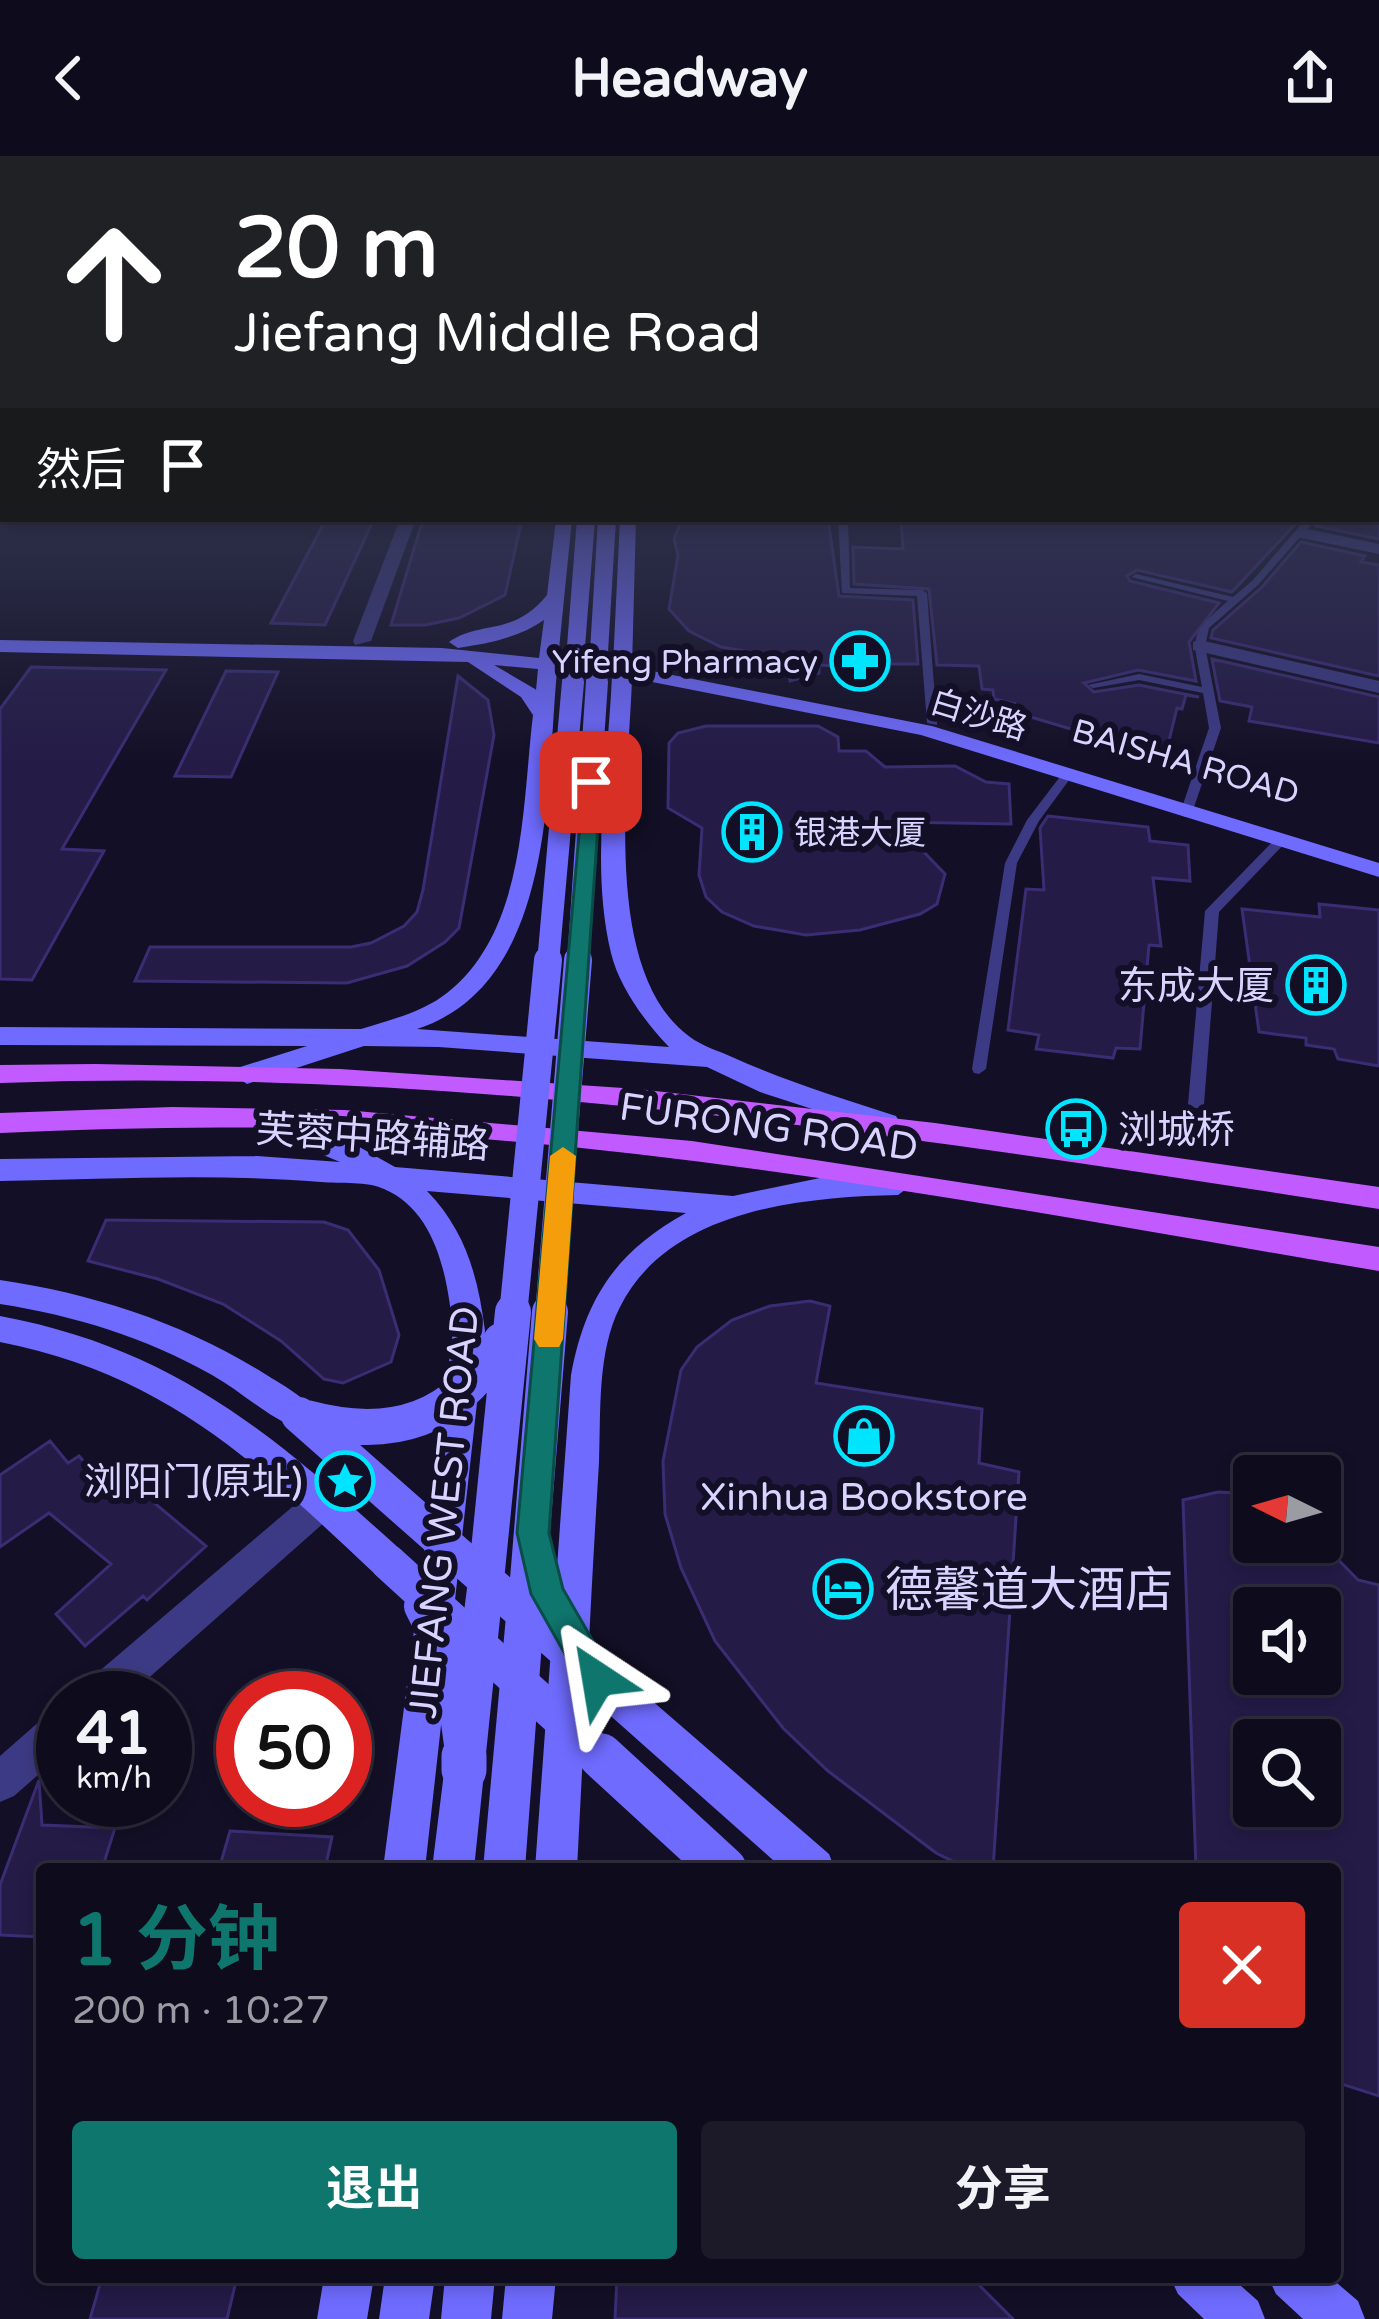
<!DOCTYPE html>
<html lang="zh">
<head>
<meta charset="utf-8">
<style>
	body { margin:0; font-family:"Varela Round","Noto Sans SC",sans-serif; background:#1c1929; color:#f1f3f6; height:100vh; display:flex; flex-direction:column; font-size:45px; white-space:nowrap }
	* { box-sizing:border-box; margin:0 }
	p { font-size:39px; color:#9b9ba3 }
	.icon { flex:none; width:66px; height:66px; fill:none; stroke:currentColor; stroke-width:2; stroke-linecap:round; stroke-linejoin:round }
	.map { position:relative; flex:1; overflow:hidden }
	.side { position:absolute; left:36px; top:1707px; width:1305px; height:420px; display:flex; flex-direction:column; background:#0e0b1c; border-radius:12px; box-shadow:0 6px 18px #0003,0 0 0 3px #2e2b3b }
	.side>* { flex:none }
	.banner { position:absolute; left:0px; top:0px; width:1380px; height:366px; box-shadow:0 6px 18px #0003,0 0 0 3px #2e2b3b; background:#202124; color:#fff; overflow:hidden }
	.needle { width:78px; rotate:275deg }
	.buttons { position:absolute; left:1233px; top:1299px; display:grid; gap:24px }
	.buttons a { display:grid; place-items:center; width:108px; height:108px; border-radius:12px; background:#0e0b1c; box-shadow:0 6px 18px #0003,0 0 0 3px #2e2b3b; font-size:60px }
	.speed { position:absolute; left:36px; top:1515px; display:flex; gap:24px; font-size:60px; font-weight:700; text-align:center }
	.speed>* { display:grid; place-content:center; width:156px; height:156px; border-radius:50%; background:#0e0b1c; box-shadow:0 6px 18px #0003,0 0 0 3px #2e2b3b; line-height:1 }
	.speed small { font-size:30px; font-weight:400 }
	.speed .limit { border:18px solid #d22; background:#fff; color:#111 }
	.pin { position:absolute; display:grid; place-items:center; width:102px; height:102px; color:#fff; margin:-51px; border-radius:24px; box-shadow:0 6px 18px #0006 }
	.me { position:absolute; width:132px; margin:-66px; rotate:327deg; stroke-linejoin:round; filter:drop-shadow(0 0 9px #0008) }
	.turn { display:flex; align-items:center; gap:42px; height:252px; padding:0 36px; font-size:54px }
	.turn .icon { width:156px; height:156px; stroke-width:2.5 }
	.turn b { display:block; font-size:84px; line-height:102px }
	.then { display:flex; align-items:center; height:114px; padding:0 36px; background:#0003; gap:24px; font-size:45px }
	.round { display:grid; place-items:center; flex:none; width:126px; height:126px; border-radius:12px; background:#1c1929 }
	.head { display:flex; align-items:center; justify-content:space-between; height:204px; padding:0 36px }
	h1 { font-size:72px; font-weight:700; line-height:90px; color:#0f766e }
	.action { display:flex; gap:24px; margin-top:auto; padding:24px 36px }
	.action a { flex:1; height:138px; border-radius:12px; background:#0f766e; color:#fff; font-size:48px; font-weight:700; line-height:138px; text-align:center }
	.action a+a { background:#1c1929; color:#f1f3f6 }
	header { display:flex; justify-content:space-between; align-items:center; height:156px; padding:0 36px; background:#0e0b1c; font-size:54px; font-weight:700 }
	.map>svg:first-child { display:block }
	.building { fill:#241b47; stroke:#3b2d73; stroke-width:3; fill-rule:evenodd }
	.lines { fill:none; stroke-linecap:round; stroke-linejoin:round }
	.lane { fill:#3d3a85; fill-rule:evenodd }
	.street { fill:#3d3a85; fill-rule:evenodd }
	.secondary { fill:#6f6bff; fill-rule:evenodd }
	.primary { fill:#c25bff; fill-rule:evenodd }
	.secondary-bridge-far4 { stroke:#6f6bff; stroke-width:18 }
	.secondary-bridge-far3 { stroke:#6f6bff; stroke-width:22 }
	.secondary-bridge-far2 { stroke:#6f6bff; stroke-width:28 }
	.secondary-bridge-far1 { stroke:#6f6bff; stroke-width:36 }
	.secondary-bridge { stroke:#6f6bff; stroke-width:45 }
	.route { fill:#0f766e; stroke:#0a4d48; stroke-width:3 }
	.slow { fill:#f59e0b }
	.labels { text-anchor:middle; stroke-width:12; stroke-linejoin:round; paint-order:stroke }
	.far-poi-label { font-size:33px; fill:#d9d4ff; stroke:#130f26; text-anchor:end }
	.far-street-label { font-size:33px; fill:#d9d4ff; stroke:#130f26 }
	.poi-label { font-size:39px; fill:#d9d4ff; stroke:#130f26; text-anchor:end }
	.street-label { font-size:39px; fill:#d9d4ff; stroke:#130f26 }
	.near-poi-label { font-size:48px; fill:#d9d4ff; stroke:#130f26; text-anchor:start }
</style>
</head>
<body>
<header><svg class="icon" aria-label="back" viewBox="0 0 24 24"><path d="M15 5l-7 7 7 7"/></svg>Headway<svg class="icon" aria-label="share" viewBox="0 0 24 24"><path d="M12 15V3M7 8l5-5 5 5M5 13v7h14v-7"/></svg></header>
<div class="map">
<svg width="1379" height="2163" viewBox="0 0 1379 2163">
	<rect width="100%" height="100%" fill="#130f26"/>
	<path class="building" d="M326 363H374L325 469 271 467Z
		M423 363H522L505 439 459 462 425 469H391Z
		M682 363H828L839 440 913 444 918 508H890L889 513 819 509V517L790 525 786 505H776L775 500 721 491 689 475 669 453 678 399 674 383Z
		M901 363H1300L1232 436 1137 414 1127 420 1130 425 1219 447 1189 486 1196 525 1138 514 1084 527 1094 536 1139 529 1199 541 1186 539 1182 553 1177 552 1165 601 1014 556 1015 548 994 543 993 534 982 533 979 510 937 509 929 433 854 428 853 391 903 393Z
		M1320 363H1379V383L1316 370Z
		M1301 386 1365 400 1361 406 1379 409V520L1211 482 1213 474 1261 432Z
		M1212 503 1379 541V587L1249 565 1252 551 1220 545Z
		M31 511 166 514 62 693 104 695 32 824 0 823V553Z
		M226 515 278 516 231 621 175 620Z
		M458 520 488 544 494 579 459 772 445 786 407 810 347 827 135 825 150 791H351L371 787 404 770 417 756 423 734Z
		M706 570H818L838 581 839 595H866L885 611 955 610 986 626 1009 628 1011 668 895 666 945 718 937 748 920 758 860 774 806 779 754 770 722 756 706 741 699 719 702 672 668 652 669 587 678 577Z
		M1048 660 1148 671 1150 685 1188 689 1190 725 1153 722 1161 790 1149 789 1140 893 1116 892 1113 902 1036 893 1039 879 1008 874 1026 733 1044 734 1040 672Z
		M1319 748 1379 754V910L1338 903 1334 893 1306 889V882L1259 876 1242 753 1320 761Z
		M106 1064 324 1066 348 1074 379 1114 399 1179 391 1206 343 1227 324 1223 281 1185 223 1148 158 1123 88 1105Z
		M810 1145 830 1150 816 1227 982 1253 979 1307 1019 1316 993 1713H969L936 1697 828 1615 783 1572 715 1485 681 1412 665 1358 663 1305 681 1214 697 1191 732 1164 770 1150Z
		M50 1285 68 1307 79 1300 108 1333 122 1320 206 1390 147 1444 143 1440 85 1490 56 1458 111 1408 49 1357 0 1391V1319Z
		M1218 1336 1254 1338V1386H1321L1358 1424 1379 1429V1940L1335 1926V1713H1196L1183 1344ZM1254 1452H1320V1518H1254ZM1254 1584H1320V1650H1254Z
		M39 1624 42 1669 115 1672 102 1713H42V1781L0 1779V1729Z
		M230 1675 332 1681 325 1713H219Z
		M102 2121H237L227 2163H90Z
		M617 2121H971L1013 2163H615Z"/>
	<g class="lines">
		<path class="lane" d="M1377 313 1379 314V320L1377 319Z
			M838 363H848L850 432 922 434 927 437 937 569 927 567 917 440 842 437Z
			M1306 363H1316L1258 429 1209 472 1205 490 1221 572 1192 657 1186 661 1182 660 1180 657 1209 572 1203 537 1139 524 1093 532 1088 529 1139 518 1202 531C1193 480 1187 480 1228 445L1131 421 1136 418 1233 441 1252 425Z
			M1066 616 1072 620 1039 665 1017 707 986 913 979 918 974 917 972 913 1005 707 1027 664 1062 618Z
			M1283 678 1289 682 1287 685 1219 756 1204 948 1201 952H1191L1188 948 1205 755 1279 679Z"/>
		<path class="street" d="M400 363H416L371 485 355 489 353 485Z
			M1303 372 1379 388V398L1297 381V373Z
			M1200 484 1379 525V537L1193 494V486Z
			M323 1330 335 1335 340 1346 335 1357 126 1542H78L83 1529 311 1335Z
			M63 1551V1597L14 1640 0 1646V1600L49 1557Z"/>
		<path class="secondary" d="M556 363H572L558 503 613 509 620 363H636L632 511 932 570 1379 707V721L921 579 632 522C629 620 600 816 690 881 702 890 719 895 732 901 785 925 840 942 896 960L900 967 896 974 886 977 760 936 707 911 439 891 364 890 247 928 234 919 237 912 307 890 0 889V871L361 873C390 864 423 856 447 837 526 775 522 650 533 559L521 541 468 506 0 496V484L442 492 539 502 544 464C518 482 489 487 458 492L449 486C481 464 513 481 547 439ZM494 509 538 513 536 534 535 533ZM557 515 612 520C608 610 590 710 611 797 619 831 646 867 669 891L417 873C555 828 546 632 557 515Z
			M264 953 354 988 395 1011 733 1040 820 1022 908 1020 913 1028 898 1039C803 1041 669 1053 620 1151 597 1196 601 1256 599 1306 595 1373 591 1441 588 1508L598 1504 612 1510 829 1698 835 1713H783L586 1538 577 1713H535L571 1219C585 1142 617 1095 686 1057L427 1035C466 1075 478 1121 485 1175L425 1713H383L453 1175C448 1125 438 1056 384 1033 368 1025 340 1028 321 1026 214 1017 107 1023 0 1025V1003L257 1000 340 1006 254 970 250 963 254 956Z
			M0 1124C95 1138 183 1167 265 1218 282 1229 307 1241 316 1259L311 1269 299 1273C268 1262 241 1235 212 1219 144 1181 76 1160 0 1148Z
			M0 1160C176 1193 273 1279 402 1395L407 1407 402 1419 389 1424 376 1419C258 1308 165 1218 0 1186Z
			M486 1407 499 1412 504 1424 474 1713H432L468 1424 473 1412Z
			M525 1442 538 1448 544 1460 525 1713H483L506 1460 512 1448Z
			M324 2121H374L367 2163H317Z
			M385 2121H435L429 2163H379Z
			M445 2121H495L491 2163H441Z
			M506 2121H556L552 2163H502Z
			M1170 2121H1231L1258 2145 1265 2163H1204L1178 2138Z
			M1268 2121H1330L1358 2145 1365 2163H1303L1276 2138Z"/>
		<path class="primary" d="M95 908 340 913 638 933 935 967 1379 1031V1053C924 982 462 910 0 927V909Z
			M172 951 345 954 692 985 1379 1091V1115C1037 1057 693 990 345 974 230 969 115 972 0 977V957Z"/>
		<path class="secondary-bridge-far4" d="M573 529 586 363
			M597 529 607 363"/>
		<path class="secondary-bridge-far3" d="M548 807 573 526
			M578 807 597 526"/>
		<path class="secondary-bridge-far2" d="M513 1159 548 804
			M549 1159 578 804"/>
		<path class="secondary-bridge-far1" d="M299 1259 598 1523
			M306 1262C391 1285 458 1265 501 1185
			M537 1401 547 1437 577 1494
			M389 1407 604 1603
			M486 1424 513 1156
			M422 1450 451 1508 464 1603
			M525 1460 550 1156"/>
		<path class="secondary-bridge" d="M464 1600V1614
			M601 1600 724 1713"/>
	</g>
	<linearGradient id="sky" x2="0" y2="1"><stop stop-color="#0a0815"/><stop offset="0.5" stop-color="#333752"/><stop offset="1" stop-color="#333752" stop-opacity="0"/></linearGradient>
	<rect width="1379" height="610" fill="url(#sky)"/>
	<path class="route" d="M584 622 601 626 549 1377 563 1433 615 1523 610 1535 598 1540 586 1535 531 1438 517 1377Z"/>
	<path class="slow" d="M563 991 576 1000 563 1183 559 1191H539L534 1183 550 1000Z"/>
	<defs>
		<symbol id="pharmacy-ring" viewBox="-11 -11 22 22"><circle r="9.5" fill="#130f26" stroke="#00e5ff" stroke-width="1.5"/><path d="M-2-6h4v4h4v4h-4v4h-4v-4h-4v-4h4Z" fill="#00e5ff"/></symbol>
		<symbol id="building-ring" viewBox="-11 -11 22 22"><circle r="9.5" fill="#130f26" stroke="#00e5ff" stroke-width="1.5"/><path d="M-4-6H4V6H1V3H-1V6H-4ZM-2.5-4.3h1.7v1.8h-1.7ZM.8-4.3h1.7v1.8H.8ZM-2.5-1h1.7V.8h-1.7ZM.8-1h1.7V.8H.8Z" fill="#00e5ff"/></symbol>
		<symbol id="bus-ring" viewBox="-11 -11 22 22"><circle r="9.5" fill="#130f26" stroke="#00e5ff" stroke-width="1.5"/><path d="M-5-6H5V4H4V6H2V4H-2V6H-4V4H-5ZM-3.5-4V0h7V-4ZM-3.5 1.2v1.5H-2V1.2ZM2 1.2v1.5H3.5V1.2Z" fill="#00e5ff"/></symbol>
		<symbol id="shop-ring" viewBox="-11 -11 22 22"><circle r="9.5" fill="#130f26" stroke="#00e5ff" stroke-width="1.5"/><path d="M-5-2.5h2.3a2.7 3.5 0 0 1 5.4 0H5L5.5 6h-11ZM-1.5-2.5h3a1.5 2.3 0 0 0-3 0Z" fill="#00e5ff"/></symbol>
		<symbol id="sight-ring" viewBox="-11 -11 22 22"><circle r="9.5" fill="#130f26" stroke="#00e5ff" stroke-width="1.5"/><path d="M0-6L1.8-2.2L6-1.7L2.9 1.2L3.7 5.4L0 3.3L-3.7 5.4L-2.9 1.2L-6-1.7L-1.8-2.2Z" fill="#00e5ff"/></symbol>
		<symbol id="hotel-ring" viewBox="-11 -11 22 22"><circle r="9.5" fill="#130f26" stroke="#00e5ff" stroke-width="1.5"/><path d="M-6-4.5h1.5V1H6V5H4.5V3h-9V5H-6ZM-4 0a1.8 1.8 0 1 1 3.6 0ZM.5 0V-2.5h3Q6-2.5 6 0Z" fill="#00e5ff"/></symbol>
	</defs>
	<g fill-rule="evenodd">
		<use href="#pharmacy-ring" x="827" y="472" width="66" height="66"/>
		<use href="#building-ring" x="719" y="643" width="66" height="66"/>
		<use href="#building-ring" x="1283" y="796" width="66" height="66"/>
		<use href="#bus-ring" x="1043" y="940" width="66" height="66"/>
		<use href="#shop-ring" x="831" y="1247" width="66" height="66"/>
		<use href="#sight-ring" x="312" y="1292" width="66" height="66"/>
		<use href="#hotel-ring" x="810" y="1400" width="66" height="66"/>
	</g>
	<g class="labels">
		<g class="far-poi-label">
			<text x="818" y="517">Yifeng Pharmacy</text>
			<text x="794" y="688" text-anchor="start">银港大厦</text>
		</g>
		<g class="far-street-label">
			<text transform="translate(979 558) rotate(17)" y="12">白沙路</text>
			<text transform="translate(1186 605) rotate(16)" y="12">BAISHA ROAD</text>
		</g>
		<g class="poi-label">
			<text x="1274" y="843">东成大厦</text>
			<text x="1118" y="987" text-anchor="start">浏城桥</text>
			<text x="303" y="1339">浏阳门(原址)</text>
			<text x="864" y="1354" text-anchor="middle">Xinhua Bookstore</text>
		</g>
		<g class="street-label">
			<text transform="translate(769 970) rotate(8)" y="14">FURONG ROAD</text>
			<text transform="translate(373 980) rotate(4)" y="14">芙蓉中路辅路</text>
			<text transform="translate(443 1356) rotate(-84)" y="14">JIEFANG WEST ROAD</text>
		</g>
		<g class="near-poi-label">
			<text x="885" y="1450">德馨道大酒店</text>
		</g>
	</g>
</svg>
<div class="buttons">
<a><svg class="needle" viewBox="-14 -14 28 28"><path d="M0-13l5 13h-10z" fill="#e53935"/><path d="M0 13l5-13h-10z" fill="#9b9ba3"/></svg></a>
<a><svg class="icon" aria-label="sound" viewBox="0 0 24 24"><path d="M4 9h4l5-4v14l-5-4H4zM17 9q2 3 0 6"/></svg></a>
<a><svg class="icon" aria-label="search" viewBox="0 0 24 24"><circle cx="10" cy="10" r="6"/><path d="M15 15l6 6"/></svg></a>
</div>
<div class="speed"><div>41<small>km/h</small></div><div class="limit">50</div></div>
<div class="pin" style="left:591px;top:626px;background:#d93025"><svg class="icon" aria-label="arrive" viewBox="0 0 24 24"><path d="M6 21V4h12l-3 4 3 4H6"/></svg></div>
<svg class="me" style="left:598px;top:1523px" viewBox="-20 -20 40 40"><path d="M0-17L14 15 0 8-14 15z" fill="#0f766e" stroke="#fff" stroke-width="4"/></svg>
<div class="banner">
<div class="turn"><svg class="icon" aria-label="ahead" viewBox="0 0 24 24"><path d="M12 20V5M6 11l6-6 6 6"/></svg><div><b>20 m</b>Jiefang Middle Road</div></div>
<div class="then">然后<svg class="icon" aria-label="arrive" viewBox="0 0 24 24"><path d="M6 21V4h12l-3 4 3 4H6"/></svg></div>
</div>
<section class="side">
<div class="head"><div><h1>1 分钟</h1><p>200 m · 10:27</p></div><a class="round" style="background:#d93025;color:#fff"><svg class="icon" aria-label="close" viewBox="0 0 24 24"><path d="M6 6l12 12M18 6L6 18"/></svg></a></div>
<div class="action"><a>退出</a><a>分享</a></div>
</section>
</div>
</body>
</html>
